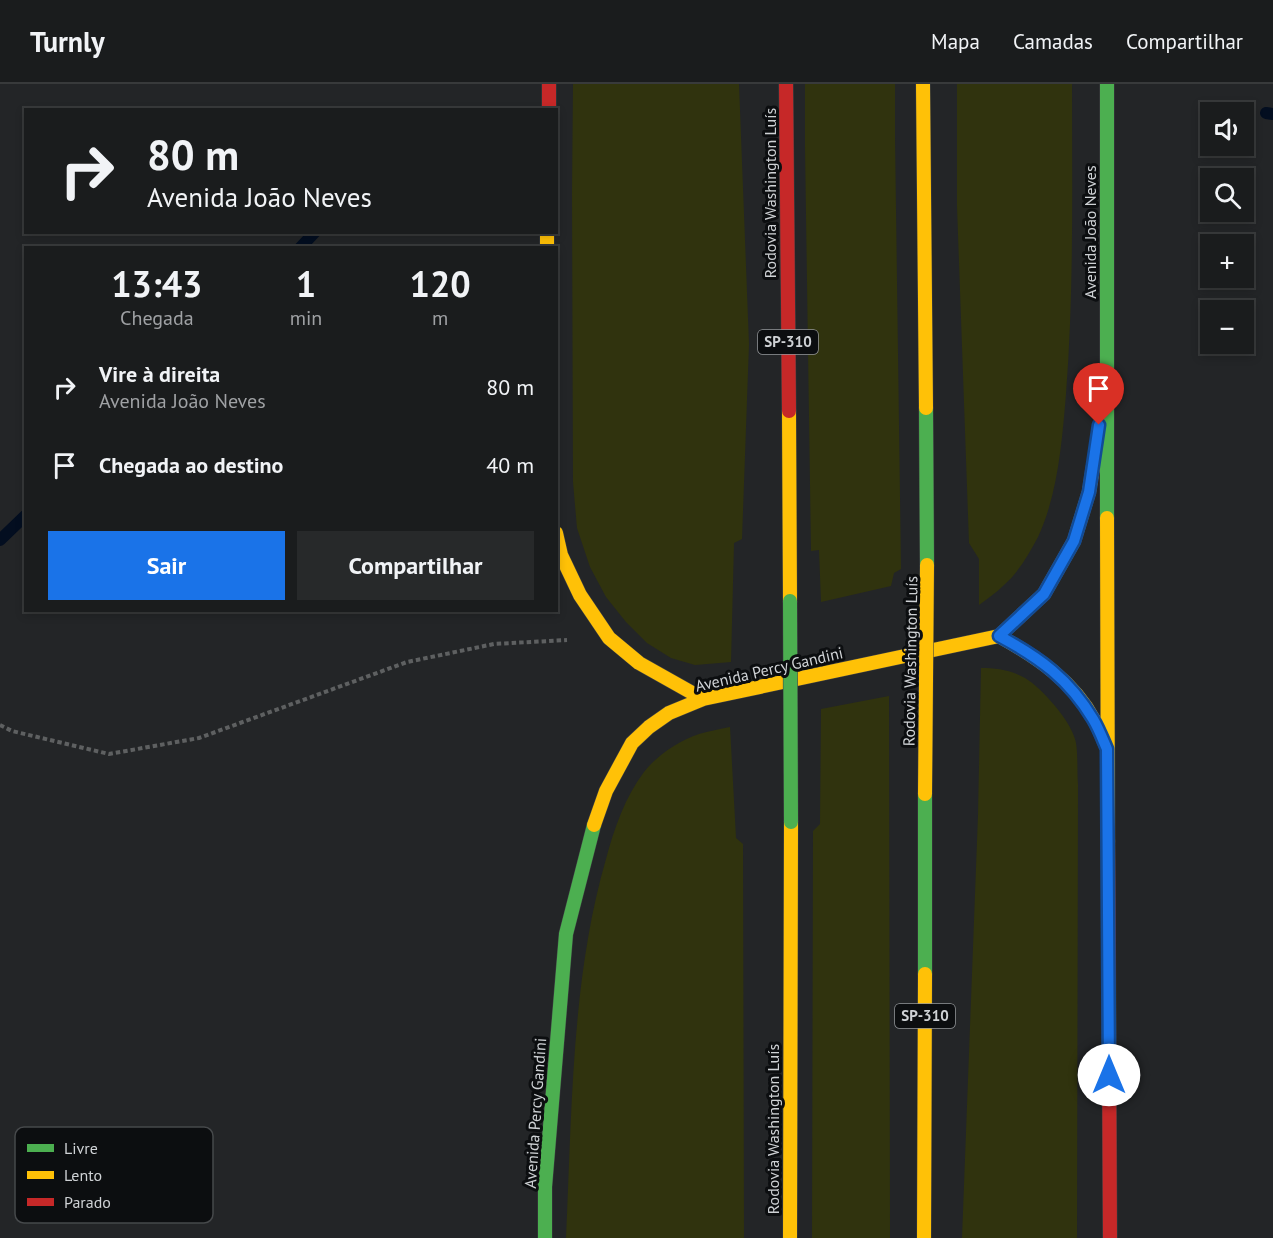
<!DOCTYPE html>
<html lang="pt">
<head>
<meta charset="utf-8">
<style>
	body { margin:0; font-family:"PT Sans",sans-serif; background:#27292a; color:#f1f3f6; height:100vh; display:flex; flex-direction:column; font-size:22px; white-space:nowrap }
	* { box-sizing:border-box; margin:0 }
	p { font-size:20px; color:#9fa1a4 }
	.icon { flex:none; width:33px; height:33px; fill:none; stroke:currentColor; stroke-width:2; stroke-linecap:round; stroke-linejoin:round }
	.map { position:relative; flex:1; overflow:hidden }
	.side { position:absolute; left:24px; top:162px; width:534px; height:366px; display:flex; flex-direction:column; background:#1a1c1d; border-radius:0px; box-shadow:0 3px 9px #0003,0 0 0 2px #383a3b }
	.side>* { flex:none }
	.hud { position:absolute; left:24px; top:24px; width:534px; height:126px; border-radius:0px; box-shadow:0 3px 9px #0003,0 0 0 2px #383a3b; background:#1a1c1d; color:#f1f3f6; overflow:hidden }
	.controls { position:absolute; left:1200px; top:18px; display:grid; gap:12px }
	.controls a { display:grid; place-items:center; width:54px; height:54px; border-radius:0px; background:#1a1c1d; box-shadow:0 3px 9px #0003,0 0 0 2px #383a3b; font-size:30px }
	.pin { position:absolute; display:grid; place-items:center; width:51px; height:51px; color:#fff; margin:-62px -26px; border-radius:50% 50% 50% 0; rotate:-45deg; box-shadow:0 0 6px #0007 }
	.pin .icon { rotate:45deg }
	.me { position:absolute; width:66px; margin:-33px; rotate:0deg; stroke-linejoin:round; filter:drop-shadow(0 0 4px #0008) }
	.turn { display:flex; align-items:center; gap:21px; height:126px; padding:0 24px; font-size:27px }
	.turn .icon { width:78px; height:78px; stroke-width:2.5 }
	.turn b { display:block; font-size:42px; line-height:51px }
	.eta { display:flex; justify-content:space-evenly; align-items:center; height:102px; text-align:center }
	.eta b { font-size:36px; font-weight:700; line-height:42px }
	.button { display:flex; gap:12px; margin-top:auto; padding:12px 24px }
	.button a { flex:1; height:69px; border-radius:0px; background:#1a73e8; color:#fff; font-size:24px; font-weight:700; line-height:69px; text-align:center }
	.button a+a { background:#27292a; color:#f1f3f6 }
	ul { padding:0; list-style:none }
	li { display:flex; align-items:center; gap:18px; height:78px; padding:0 24px }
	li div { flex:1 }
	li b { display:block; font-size:22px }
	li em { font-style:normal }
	header { display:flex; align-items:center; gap:36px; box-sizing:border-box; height:84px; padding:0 30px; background:#1a1c1d; border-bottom:2px solid #383a3b }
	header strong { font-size:28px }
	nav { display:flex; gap:33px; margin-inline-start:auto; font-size:21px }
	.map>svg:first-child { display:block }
	.green { fill:#30330e }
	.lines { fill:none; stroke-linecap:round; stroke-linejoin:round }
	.stream { stroke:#030e20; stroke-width:12 }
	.fast-casing { stroke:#3f4143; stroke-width:15 }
	.slow-casing { stroke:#3f4143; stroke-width:15 }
	.jam-casing { stroke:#3f4143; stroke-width:15 }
	.path { stroke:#5e6061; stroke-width:4; stroke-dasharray:4.5 3; stroke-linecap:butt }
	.fast { stroke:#4caf50; stroke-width:14 }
	.slow { stroke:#ffc107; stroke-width:14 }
	.jam { stroke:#c62828; stroke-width:14 }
	.fast-bridge-casing { stroke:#3f4143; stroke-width:15; stroke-linecap:butt }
	.slow-bridge-casing { stroke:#3f4143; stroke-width:15; stroke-linecap:butt }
	.fast-bridge { stroke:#4caf50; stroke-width:14 }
	.slow-bridge { stroke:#ffc107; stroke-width:14 }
	.route-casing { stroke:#114b97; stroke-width:15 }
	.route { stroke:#1a73e8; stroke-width:10 }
	.labels { text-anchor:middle; stroke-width:6; stroke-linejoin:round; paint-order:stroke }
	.shield { fill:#0c0e10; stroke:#94979a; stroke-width:1.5 }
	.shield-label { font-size:15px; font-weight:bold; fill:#cfd2d5 }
	.street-label { font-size:16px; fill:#cfd2d5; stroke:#0c0e10 }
	.key { fill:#0c0e10; stroke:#46494b; stroke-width:1.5 }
	.key-label { font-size:16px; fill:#cfd2d5 }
</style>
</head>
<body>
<header>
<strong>Turnly</strong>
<nav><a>Mapa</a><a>Camadas</a><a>Compartilhar</a></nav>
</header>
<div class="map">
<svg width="1273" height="1154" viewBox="0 0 1273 1154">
	<rect width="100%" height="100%" fill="#232527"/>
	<path class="green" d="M573 0H739L749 260 742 455 734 459 731 578 695 581 671 574 647 559 626 538 606 513 590 483 577 444 573 398 572 110Z
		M805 0H895V54L901 485 894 489 891 502 821 518 819 466 811 467 805 63Z
		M957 0H1072C1072 103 1074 207 1066 310 1062 357 1058 410 1038 453 1029 470 1018 489 1004 501 996 509 987 515 979 521V475L969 459 957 122Z
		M981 584C996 584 1011 586 1025 594 1042 604 1073 639 1076 659 1078 672 1077 687 1078 701L1077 1154H962L978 731Z
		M889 612 890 1154H812L813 747 820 740 821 625Z
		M730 643 736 754 743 760 744 1154H566C572 1029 571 896 606 775 614 745 625 713 644 688 656 672 680 656 699 650 709 647 720 645 730 643Z"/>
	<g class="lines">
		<path class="stream" d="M1266 29 1273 30
			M300 164 315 148
			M0 456 26 431"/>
		<defs>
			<path id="fast" d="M926 324 927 481
				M1107 434V0
				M925 890V710
				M545 1154V1103L566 850 594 741"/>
			<path id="slow" d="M923 0 926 324
				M547 148V164
				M789 327 790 517
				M1107 434 1108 757
				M556 449 561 471 580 511 609 554 639 579 703 615
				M999 552 1044 510 1074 457 1089 408 1093 383
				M999 552C1037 573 1073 597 1094 636 1099 644 1102 653 1106 662
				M594 741 606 707 632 659 649 643 669 629 703 615 999 552
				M790 1154 791 738
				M924 1154 925 890"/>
			<path id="jam" d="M549 0V26
				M786 0 789 327
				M1108 757 1110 1154"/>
		</defs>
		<use href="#fast" class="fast-casing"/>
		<use href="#slow" class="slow-casing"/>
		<use href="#jam" class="jam-casing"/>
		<path class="path" d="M0 641 12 647 109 670 199 654 407 578 494 560 567 556"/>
		<use href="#fast" class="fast"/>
		<use href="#slow" class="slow"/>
		<use href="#jam" class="jam"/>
		<defs>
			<path id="fast-bridge" d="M790 517 791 738"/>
			<path id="slow-bridge" d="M925 710 927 481"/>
		</defs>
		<use href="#fast-bridge" class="fast-bridge-casing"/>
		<use href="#slow-bridge" class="slow-bridge-casing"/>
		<use href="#fast-bridge" class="fast-bridge"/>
		<use href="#slow-bridge" class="slow-bridge"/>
	</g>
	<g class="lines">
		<defs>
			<path id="route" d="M1099 341 1089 408 1074 457 1044 510 999 552C1040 574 1069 595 1093 635 1099 645 1103 656 1107 665L1109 991"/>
		</defs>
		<use href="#route" class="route-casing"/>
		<use href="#route" class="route"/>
	</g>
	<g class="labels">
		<g class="shield">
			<rect x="758" y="246" width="60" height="24" rx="4.5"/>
			<rect x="895" y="920" width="60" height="24" rx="4.5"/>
		</g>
		<g class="shield-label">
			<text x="788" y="263">SP-310</text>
			<text x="925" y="937">SP-310</text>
		</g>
		<g class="street-label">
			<text transform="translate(770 109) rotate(-90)" y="6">Rodovia Washington Luís</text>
			<text transform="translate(1090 148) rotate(-90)" y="6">Avenida João Neves</text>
			<text transform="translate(910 577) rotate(-89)" y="6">Rodovia Washington Luís</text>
			<text transform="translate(769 585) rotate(-13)" y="6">Avenida Percy Gandini</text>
			<text transform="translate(535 1029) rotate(-86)" y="6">Avenida Percy Gandini</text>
			<text transform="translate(773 1045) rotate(-90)" y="6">Rodovia Washington Luís</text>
		</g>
	</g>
	<rect x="15" y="1043" width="198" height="96" rx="9" class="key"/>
	<rect x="27" y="1060" width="27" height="8" fill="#4caf50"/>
	<rect x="27" y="1087" width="27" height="8" fill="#ffc107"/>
	<rect x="27" y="1114" width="27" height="8" fill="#c62828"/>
	<g class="key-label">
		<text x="64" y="1070">Livre</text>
		<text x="64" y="1097">Lento</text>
		<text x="64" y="1124">Parado</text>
	</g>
</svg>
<div class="controls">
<a><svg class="icon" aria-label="sound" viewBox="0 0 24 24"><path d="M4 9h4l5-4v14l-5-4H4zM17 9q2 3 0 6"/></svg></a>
<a><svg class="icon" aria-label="search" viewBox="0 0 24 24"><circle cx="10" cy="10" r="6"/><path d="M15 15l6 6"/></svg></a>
<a>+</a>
<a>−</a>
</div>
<div class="pin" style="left:1099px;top:341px;background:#d93025"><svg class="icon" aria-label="arrive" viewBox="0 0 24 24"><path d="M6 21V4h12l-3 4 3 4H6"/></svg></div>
<svg class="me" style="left:1109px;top:991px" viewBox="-20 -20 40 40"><circle r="19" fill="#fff"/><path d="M0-13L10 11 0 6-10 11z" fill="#1a73e8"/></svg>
<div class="hud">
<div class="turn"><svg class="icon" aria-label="right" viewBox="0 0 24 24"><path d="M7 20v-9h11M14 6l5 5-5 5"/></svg><div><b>80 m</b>Avenida João Neves</div></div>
</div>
<section class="side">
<div class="eta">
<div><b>13:43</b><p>Chegada</p></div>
<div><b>1</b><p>min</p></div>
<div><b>120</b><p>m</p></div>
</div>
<ul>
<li><svg class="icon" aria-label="right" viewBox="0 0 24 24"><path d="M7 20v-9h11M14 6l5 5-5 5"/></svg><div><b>Vire à direita</b><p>Avenida João Neves</p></div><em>80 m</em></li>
<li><svg class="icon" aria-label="arrive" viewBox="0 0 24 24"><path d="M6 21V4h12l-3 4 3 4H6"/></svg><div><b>Chegada ao destino</b></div><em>40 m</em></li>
</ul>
<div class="button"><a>Sair</a><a>Compartilhar</a></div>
</section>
</div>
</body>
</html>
